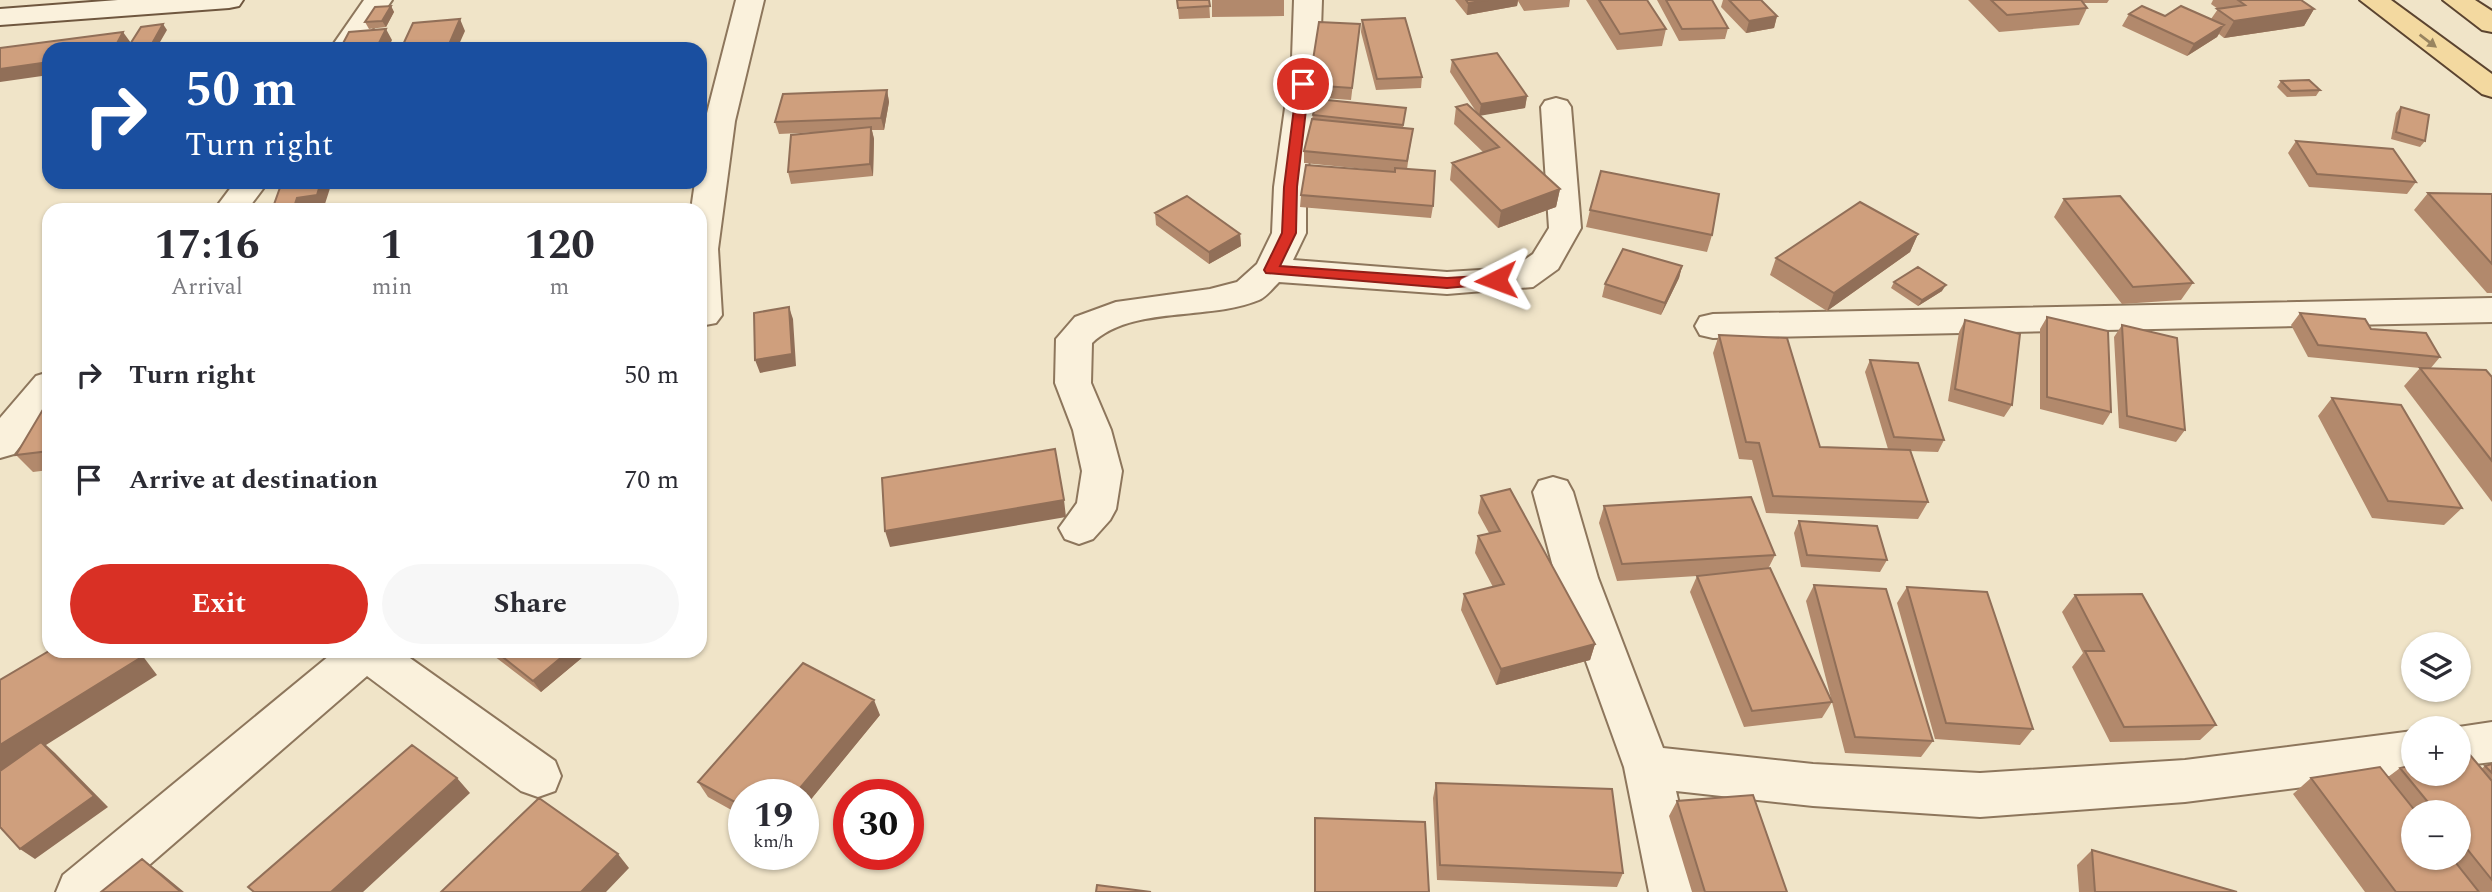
<!DOCTYPE html>
<html lang="en">
<head>
<meta charset="utf-8">
<style>
	body { margin:0; font-family:Spectral,serif; background:#f7f7f7; color:#2b2b33; height:100vh; display:flex; flex-direction:column; font-size:26px; white-space:nowrap }
	* { box-sizing:border-box; margin:0 }
	p { font-size:23px; color:#7c7c81 }
	.icon { flex:none; width:38px; height:38px; fill:none; stroke:currentColor; stroke-width:2; stroke-linecap:round; stroke-linejoin:round }
	.map { position:relative; flex:1; overflow:hidden }
	.sheet { position:absolute; left:42px; top:203px; width:665px; height:455px; display:flex; flex-direction:column; background:#fff; border-radius:21px; box-shadow:0 2px 5px #0004 }
	.sheet>* { flex:none }
	.hud { position:absolute; left:42px; top:42px; width:665px; height:147px; border-radius:21px; box-shadow:0 2px 5px #0004; background:#1a4fa0; color:#fff; overflow:hidden }
	.buttons { position:absolute; left:2401px; top:632px; display:grid; gap:14px }
	.buttons a { display:grid; place-items:center; width:70px; height:70px; border-radius:50%; background:#fff; box-shadow:0 2px 5px #0004; font-size:35px }
	.speed { position:absolute; left:728px; top:779px; display:flex; gap:14px; font-size:35px; font-weight:700; text-align:center }
	.speed>* { display:grid; place-content:center; width:91px; height:91px; border-radius:50%; background:#fff; box-shadow:0 2px 5px #0004; line-height:1 }
	.speed small { font-size:18px; font-weight:400 }
	.speed .limit { border:10px solid #d22; background:#fff; color:#111 }
	.pin { position:absolute; display:grid; place-items:center; width:60px; height:60px; color:#fff; margin:-30px; border:4px solid #fff; border-radius:50%; box-shadow:0 2px 7px #0007 }
	.me { position:absolute; width:77px; margin:-38px; rotate:267deg; stroke-linejoin:round; filter:drop-shadow(0 0 5px #0008) }
	.turn { display:flex; align-items:center; gap:24px; height:147px; padding:0 28px; font-size:32px }
	.turn .icon { width:91px; height:91px; stroke-width:2.5 }
	.turn b { display:block; font-size:49px; line-height:60px }
	.eta { display:flex; justify-content:space-evenly; align-items:center; height:119px; text-align:center }
	.eta b { font-size:42px; font-weight:700; line-height:49px }
	.action { display:flex; gap:14px; margin-top:auto; padding:14px 28px }
	.action a { flex:1; height:80px; border-radius:42px; background:#d93025; color:#fff; font-size:28px; font-weight:700; line-height:80px; text-align:center }
	.action a+a { background:#f7f7f7; color:#2b2b33 }
	ul { padding:0; list-style:none }
	li { display:flex; align-items:center; gap:21px; height:105px; padding:0 28px }
	li div { flex:1 }
	li b { display:block; font-size:26px }
	li em { font-style:normal }
	.map>svg:first-child { display:block }
	.lines { fill:none; stroke-linecap:round; stroke-linejoin:round }
	.street-casing { stroke:#8d765c; stroke-width:4 }
	.secondary-casing { stroke:#6f573f; stroke-width:4 }
	.primary-casing { stroke:#5b4430; stroke-width:4 }
	.street { fill:#faf1dc; fill-rule:evenodd }
	.secondary { fill:#faf1dc; fill-rule:evenodd }
	.primary { fill:#f3d9a0; fill-rule:evenodd }
	.wall { fill:#b2896c; fill-rule:evenodd }
	.shaded-wall { fill:#916f58 }
	.building { fill:#cf9f7d; stroke:#916f58; stroke-width:2 }
	.oneway { fill:#988460 }
	.route { fill:#d93025; stroke:#8d1f18; stroke-width:2 }
</style>
</head>
<body>
<div class="map">
<svg width="2492" height="892" viewBox="0 0 2492 892">
	<rect width="100%" height="100%" fill="#f0e4c8"/>
	<g class="lines">
		<defs>
			<path id="street" d="M364 0H392L358 49H330Z
				M736 0H764L735 121 718 249 722 315 716 323 700 326V210H691L695 182H700L705 121Z
				M1294 0H1322L1320 58 1306 187V233L1293 260 1447 272 1513 268 1533 254 1549 228 1541 107 1545 101 1556 98 1567 101 1571 107 1581 228 1558 269 1533 287 1447 294 1279 282C1273 288 1266 297 1259 300 1209 321 1132 305 1092 343L1091 383 1111 430 1122 471 1116 509 1110 520 1093 539 1079 544 1065 539 1059 528 1077 503 1082 471 1073 430 1055 383 1056 339 1075 317 1116 302 1210 289 1237 282 1257 264 1272 233 1274 187 1292 58Z
				M235 182H268L247 210H214Z
				M2492 298V322L1713 338 1700 335 1695 326 1700 317 1713 314Z
				M49 372V410L14 454 0 458V418L36 376Z
				M1553 477 1567 481 1573 492 1598 578 1663 748 1813 764 1980 773 2185 760 2413 731V773L2185 802 1980 817 1813 806 1676 791 1699 892H1649L1624 767 1556 578 1533 492 1539 481Z
				M335 651H400L555 761 561 776 555 791 538 797 521 791 367 676 118 892H56L63 875Z
				M2492 722V762L2459 766V728H2452Z"/>
			<path id="secondary" d="M118 0H243L239 6 229 8 0 25V9Z"/>
			<path id="primary" d="M2360 0H2391L2492 74V97L2482 94Z
				M2443 0H2475L2492 11V32L2482 30Z"/>
		</defs>
		<use href="#street" class="street-casing"/>
		<use href="#secondary" class="secondary-casing"/>
		<use href="#primary" class="primary-casing"/>
		<use href="#street" class="street"/>
		<use href="#secondary" class="secondary"/>
		<use href="#primary" class="primary"/>
	</g>
	<path class="wall" d="M1177 0H1209L1210 18 1179 19Z
		M1212 0H1284V16L1212 17Z
		M1455 0H1570L1569 7 1524 11 1518 1 1517 6 1467 15Z
		M1586 0H1647L1666 29 1662 46 1617 50Z
		M1657 0H1712L1728 28 1725 39 1679 41Z
		M1723 0H1761L1777 16 1774 28 1746 33 1721 7Z
		M1968 0H2109L2107 3H2083L2087 8 2079 25 1999 32Z
		M2213 0H2301L2314 9 2304 26 2224 38 2219 34 2217 37 2187 56 2122 26 2129 14 2211 19 2218 9 2211 4Z
		M391 6 394 12 386 27 369 29 365 22Z
		M1362 20 1422 77 1421 88 1376 90 1361 32Z
		M1360 24 1351 100 1309 97V85Z
		M1452 60 1527 96 1525 108 1480 115 1560 189 1556 207 1498 228 1450 180 1452 163 1483 152 1454 124 1456 107 1477 113 1450 72Z
		M2281 81 2320 90 2316 96 2287 97 2277 87Z
		M887 90 889 102 884 130H872L874 139 873 176 791 184 788 172 821 132 779 134 775 122Z
		M2401 107 2425 141 2420 147 2391 139 2396 113Z
		M1406 108 1403 128 1411 141 1407 169 1433 206 1431 218 1300 207 1301 195 1395 172 1304 163V151L1313 115Z
		M2296 141 2416 182 2407 194 2309 187 2288 153Z
		M2428 193 2492 194V293H2487L2414 210Z
		M2064 199 2193 283 2181 300 2122 304 2054 217Z
		M1590 210 1712 235 1707 252 1586 227Z
		M1155 213 1240 234 1241 246 1209 264 1156 225Z
		M1918 234 1910 252 1827 311 1770 275 1776 258Z
		M1682 266 1679 278 1661 315 1602 297 1605 284Z
		M1894 282 1942 291 1918 306 1891 288Z
		M2300 313 2371 329 2440 357 2430 369 2492 377V502L2404 386 2420 368 2308 357 2291 325Z
		M2047 317 2111 412 2103 425 2040 409V329Z
		M1965 320 2012 405 2004 417 1948 401 1959 332Z
		M2122 325 2185 430 2176 442 2119 428 2114 337Z
		M1719 335 1820 447 1888 449 1865 372 1870 360 1944 440 1938 452 1910 451 1928 502 1918 519 1766 513 1752 460 1739 459 1713 353Z
		M2332 398 2462 508 2444 525 2372 518 2318 416Z
		M49 405V470L33 472 16 455Z
		M1481 496 1595 644 1590 660 1496 685 1461 610 1464 594 1493 587 1475 553 1478 536 1489 533 1478 513Z
		M1604 506 1775 555 1768 569 1832 702 1822 718 1744 727 1690 592 1697 576 1617 581 1599 523Z
		M1799 521 1887 560 1880 572 1801 567 1794 533Z
		M1814 585 1933 741 1921 757 1845 753 1806 601Z
		M1907 587 2033 729 2020 745 1935 739 1897 603Z
		M2075 595 2216 725 2200 740 2110 742 2072 667 2083 653 2062 612Z
		M491 651H590L541 692 494 656Z
		M880 715 803 809V794H744V817L708 797 698 782Z
		M2492 764V892H2365L2293 794 2311 778 2388 777 2400 768 2481 769 2485 766ZM2413 812H2459V858H2413Z
		M1436 783 1623 873 1617 887 1437 880 1433 798Z
		M1677 801 1787 892H1692L1669 816Z
		M1315 818 1429 892H1314V833Z
		M2092 850 2237 892H2079L2077 865Z"/>
	<path class="shaded-wall" d="M1488 0H1518L1517 6 1467 15 1468 3Z
		M391 6 394 12 386 27 382 21Z
		M2314 9 2304 26 2224 38 2234 21Z
		M1777 16 1774 28 1746 33 1749 21Z
		M460 19 465 31 457 49H447Z
		M163 24 167 30 156 49H149Z
		M2224 25 2217 37 2187 56 2194 44Z
		M386 29 392 40 388 49H376Z
		M123 32 131 43 128 49H114Z
		M49 62V75L0 82V69Z
		M887 90 889 102 884 130 881 118Z
		M1527 96 1525 108 1479 116 1481 104Z
		M871 127 874 139 873 176 870 164Z
		M321 182H332L324 207 305 210H276Z
		M366 182H402L369 187Z
		M1560 189 1556 207 1498 228 1501 211Z
		M1240 234 1241 246 1209 264V252Z
		M1918 234 1910 252 1827 311 1834 293Z
		M1682 266 1679 278 1661 315 1665 303Z
		M1946 285 1942 291 1918 306 1922 300Z
		M789 307 793 319 796 366 760 373 755 360Z
		M1064 500 1066 517 890 547 885 531Z
		M1595 644 1590 660 1496 685 1501 669Z
		M134 651H139L157 675 46 745 55 753 108 807 35 859 20 849 0 774V745Z
		M569 651H590L541 692 533 681Z
		M874 700 880 715 803 809V794H795Z
		M457 778 470 793 363 892H331Z
		M618 854 629 868 606 892H581Z
		M142 859 161 873 184 892H181Z"/>
	<path class="building" d="M1177 0H1209L1210 6 1178 8Z
		M1466 0H1488L1468 3Z
		M1599 0H1647L1666 29 1620 34Z
		M1666 0H1712L1728 28 1682 29Z
		M1729 0H1761L1777 16 1749 21Z
		M1991 0H2081L2087 8 2007 15Z
		M2238 0H2301L2314 9 2234 21 2217 9 2245 5Z
		M391 6 382 21 365 22 375 7Z
		M2142 6 2165 16 2181 6 2224 25 2194 44 2129 14Z
		M1405 18 1422 77 1377 79 1362 20Z
		M460 19 447 49H401L413 23Z
		M1319 22 1360 24 1352 88 1309 85Z
		M163 24 149 49H127L141 27Z
		M386 29 376 49H340L349 32Z
		M123 32 114 49H49V62L0 69V48Z
		M1497 53 1527 96 1481 104 1452 60Z
		M2309 80 2320 90 2291 91 2281 81Z
		M887 90 881 118 775 122 783 94Z
		M1317 99 1406 108 1403 125 1313 115Z
		M1467 104 1560 189 1501 211 1452 163 1499 147 1456 107Z
		M2401 107 2429 115 2425 141 2396 132Z
		M1312 119 1413 129 1407 161 1304 151Z
		M871 127 870 164 788 172 791 135Z
		M2296 141 2393 149 2416 182 2317 174Z
		M1306 165 1395 172V168L1435 171 1433 206 1301 195Z
		M1601 171 1719 194 1712 235 1590 210Z
		M282 182H321L317 195 297 198 294 207 272 210Z
		M2428 193 2492 194V264Z
		M1187 196 1240 234 1209 252 1155 213Z
		M2120 196 2193 283 2133 287 2064 199Z
		M1860 202 1918 234 1834 293 1776 258Z
		M1623 249 1682 266 1665 303 1605 284Z
		M1918 267 1946 285 1922 300 1894 282Z
		M789 307 792 354 755 360 754 313Z
		M2300 313 2365 319 2371 329 2426 333 2440 357 2318 345Z
		M2047 317 2108 331 2111 412 2047 397Z
		M1965 320 2020 334 2012 405 1955 389Z
		M2122 325 2177 338 2185 430 2127 416Z
		M1719 335 1787 338 1820 447 1910 450 1928 502 1773 496 1759 443 1746 442Z
		M1870 360 1918 363 1944 440 1894 437Z
		M2420 368 2486 370 2492 377V461Z
		M2332 398 2401 405 2462 508 2388 501Z
		M49 405V451L16 455 45 406Z
		M1055 449 1064 500 885 531 882 478Z
		M1510 489 1595 644 1501 669 1464 594 1504 584 1478 536 1500 531 1481 496Z
		M1751 497 1775 555 1622 564 1604 506Z
		M1799 521 1877 526 1887 560 1807 555Z
		M1770 568 1832 702 1752 711 1697 576Z
		M1814 585 1886 589 1933 741 1855 737Z
		M1907 587 1987 592 2033 729 1946 723Z
		M2142 594 2216 725 2124 727 2085 651H2104L2075 595Z
		M49 651H134L140 658 0 745V680Z
		M495 651H569L533 681Z
		M803 663 874 700 795 794H744V807L698 782Z
		M41 742 94 796 20 849 0 827V771Z
		M412 745 457 778 331 892H254L248 887Z
		M2470 755 2492 781V880L2459 839V812H2436L2400 768 2413 765V774H2459V757Z
		M2492 764V773L2485 766Z
		M2380 767 2416 812H2413V858H2452L2479 892H2396L2311 778Z
		M1436 783 1612 789 1623 873 1440 865Z
		M1753 795 1787 892H1705L1677 801Z
		M539 798 618 854 581 892H441Z
		M1315 818 1425 822 1429 892H1315Z
		M2092 850 2237 892H2095Z
		M142 859 181 892H101Z
		M1097 885 1151 892H1096Z"/>
	<defs><path id="oneway-solid" d="M-6-.8H1V-3.2L6.5 0L1 3.2V.8H-6Z" transform="scale(1.75)"/></defs>
	<use class="oneway" href="#oneway-solid" transform="translate(2428 41) rotate(37)"/>
	<path class="route" d="M1303 80 1309 84 1297 187 1296 233 1280 266 1447 278 1496 275 1501 277V283L1447 288 1266 273 1264 270 1282 233 1284 187 1297 84Z"/>
</svg>
<div class="buttons">
<a><svg class="icon" aria-label="layers" viewBox="0 0 24 24"><path d="M12 4l9 5-9 5-9-5zM3 14l9 5 9-5"/></svg></a>
<a>+</a>
<a>−</a>
</div>
<div class="speed"><div>19<small>km/h</small></div><div class="limit">30</div></div>
<div class="pin" style="left:1303px;top:84px;background:#d93025"><svg class="icon" aria-label="arrive" viewBox="0 0 24 24"><path d="M6 21V4h12l-3 4 3 4H6"/></svg></div>
<svg class="me" style="left:1496px;top:280px" viewBox="-20 -20 40 40"><path d="M0-17L14 15 0 8-14 15z" fill="#d93025" stroke="#fff" stroke-width="4"/></svg>
<div class="hud">
<div class="turn"><svg class="icon" aria-label="right" viewBox="0 0 24 24"><path d="M7 20v-9h11M14 6l5 5-5 5"/></svg><div><b>50 m</b>Turn right</div></div>
</div>
<section class="sheet">
<div class="eta">
<div><b>17:16</b><p>Arrival</p></div>
<div><b>1</b><p>min</p></div>
<div><b>120</b><p>m</p></div>
</div>
<ul>
<li><svg class="icon" aria-label="right" viewBox="0 0 24 24"><path d="M7 20v-9h11M14 6l5 5-5 5"/></svg><div><b>Turn right</b></div><em>50 m</em></li>
<li><svg class="icon" aria-label="arrive" viewBox="0 0 24 24"><path d="M6 21V4h12l-3 4 3 4H6"/></svg><div><b>Arrive at destination</b></div><em>70 m</em></li>
</ul>
<div class="action"><a>Exit</a><a>Share</a></div>
</section>
</div>
</body>
</html>
